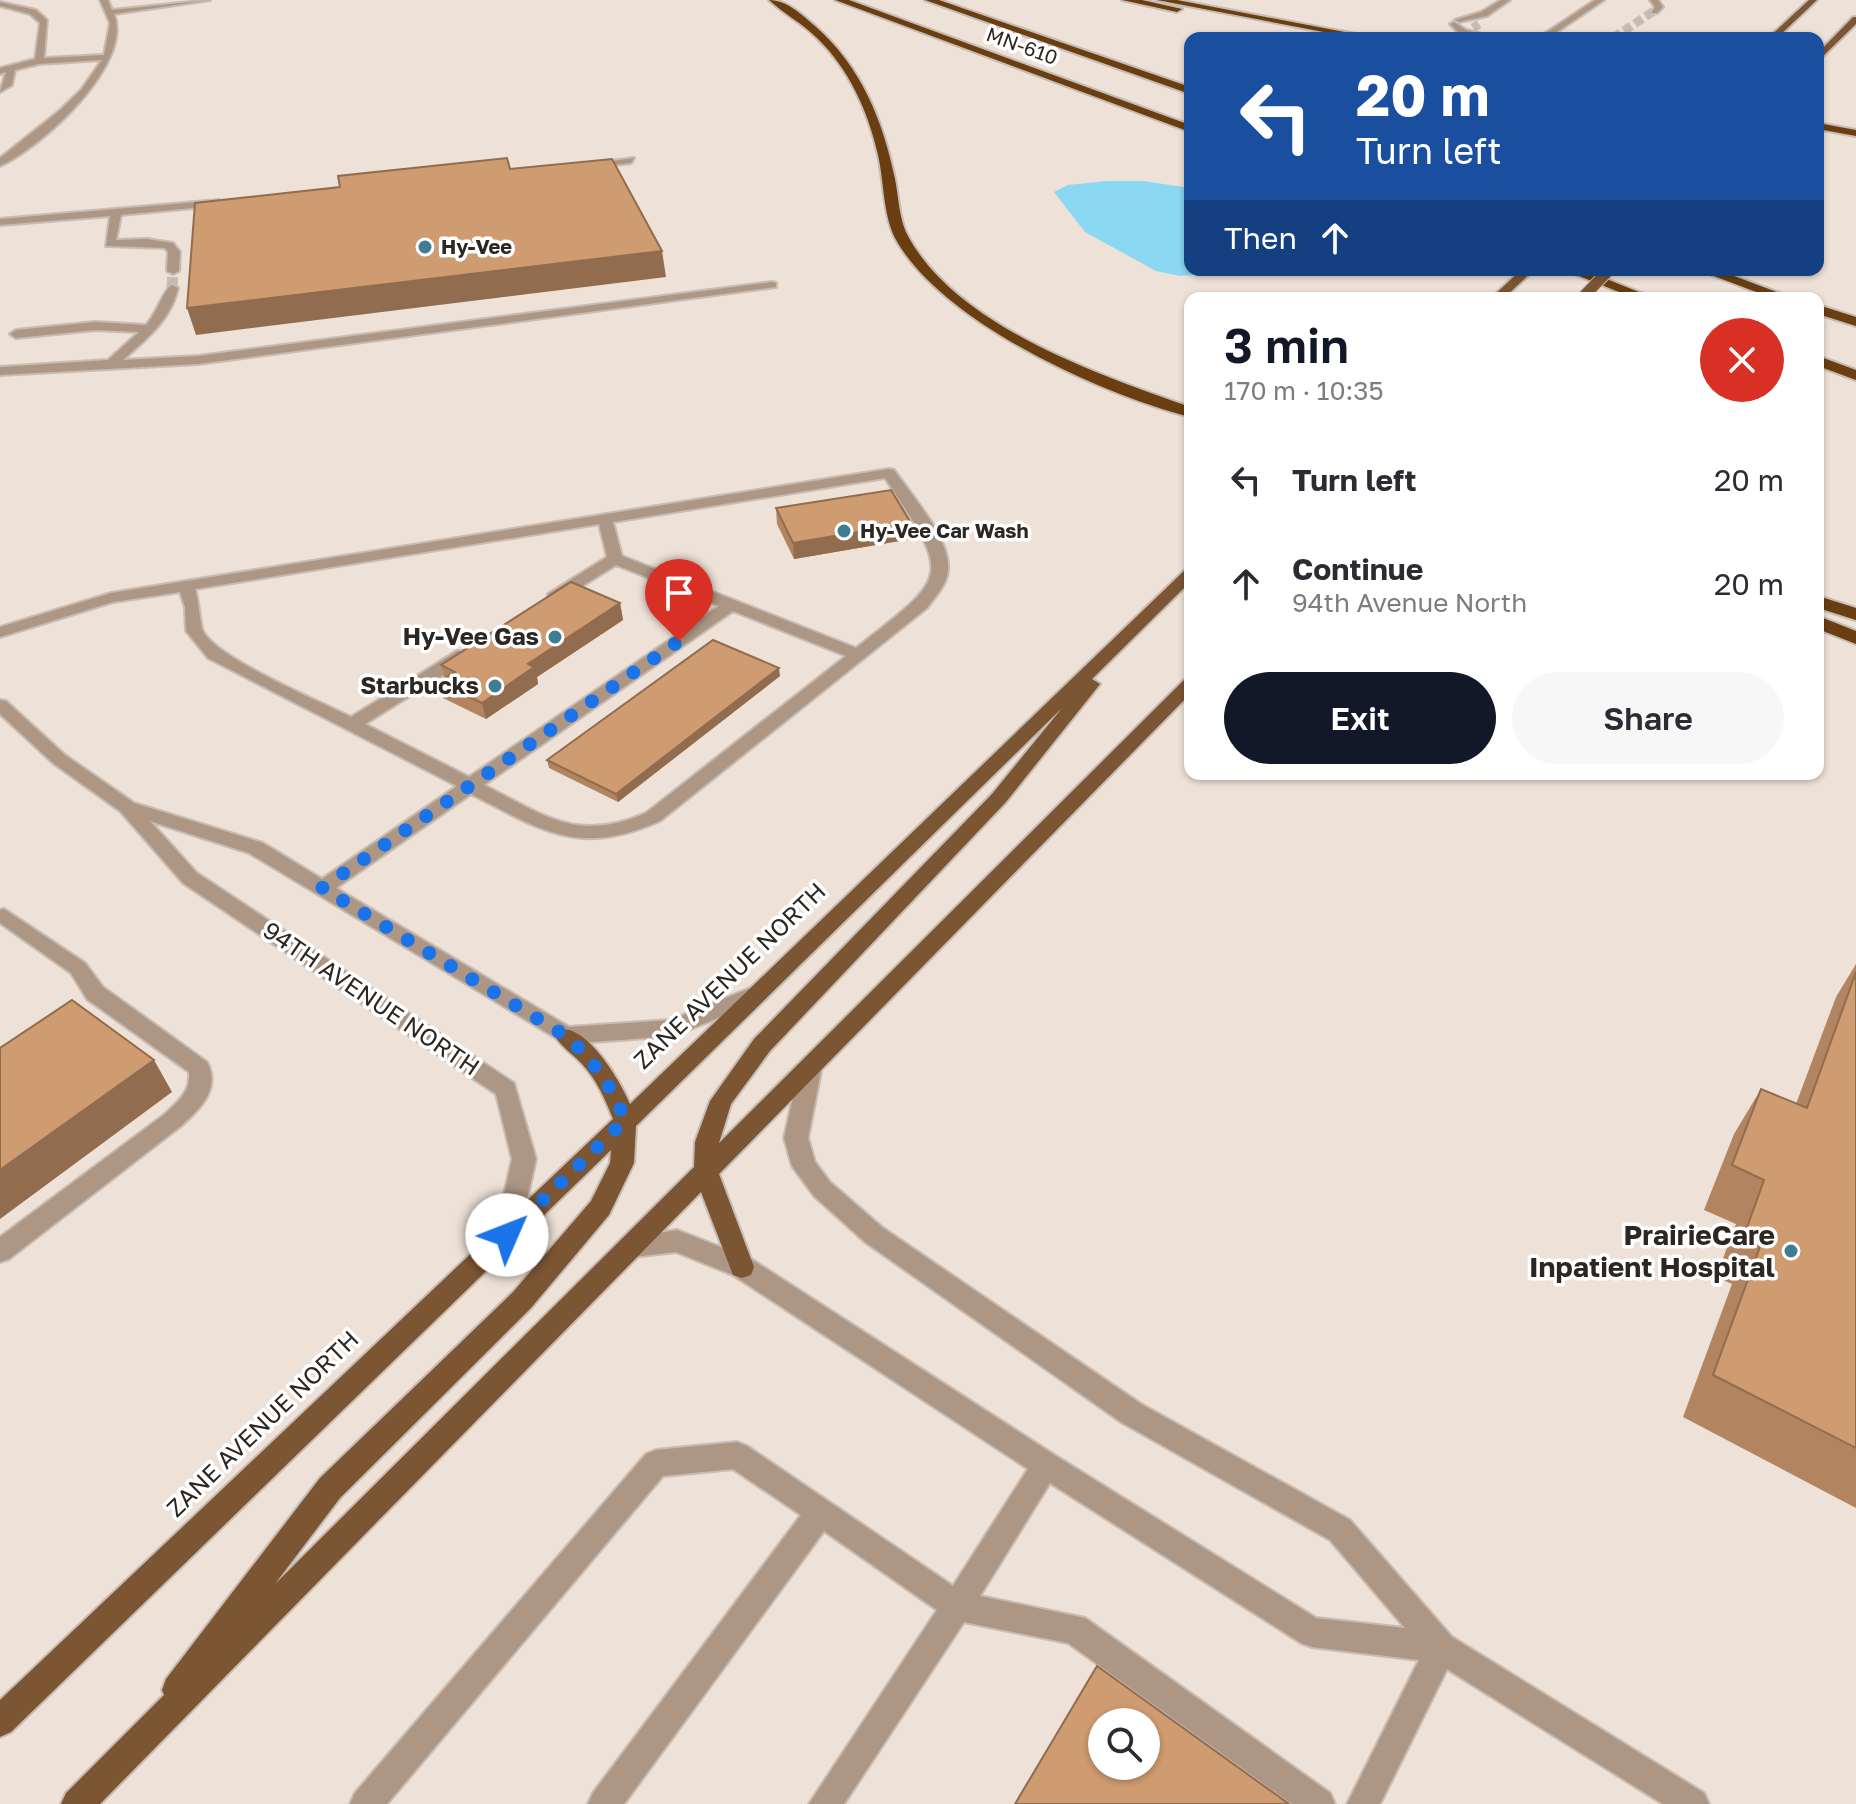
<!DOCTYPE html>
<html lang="en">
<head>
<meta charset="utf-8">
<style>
	body { margin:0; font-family:"Golos Text",sans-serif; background:#f7f7f7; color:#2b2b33; height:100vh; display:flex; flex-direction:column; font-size:30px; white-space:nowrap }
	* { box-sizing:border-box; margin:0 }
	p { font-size:26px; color:#7c7c81 }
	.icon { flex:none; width:44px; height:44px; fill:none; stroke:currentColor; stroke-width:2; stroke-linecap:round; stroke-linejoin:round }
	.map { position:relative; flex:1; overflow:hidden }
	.details { position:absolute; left:1184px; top:292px; width:640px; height:488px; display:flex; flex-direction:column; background:#fff; border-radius:16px; box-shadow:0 2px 6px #0004 }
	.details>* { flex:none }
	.top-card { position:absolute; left:1184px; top:32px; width:640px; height:244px; border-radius:16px; box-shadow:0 2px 6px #0004; background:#1a4fa0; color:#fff; overflow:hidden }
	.tools { position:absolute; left:1088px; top:1708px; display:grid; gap:16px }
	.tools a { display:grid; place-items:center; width:72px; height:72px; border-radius:50%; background:#fff; box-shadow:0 2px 6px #0004; font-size:40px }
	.pin { position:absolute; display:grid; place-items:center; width:68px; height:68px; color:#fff; margin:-82px -34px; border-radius:50% 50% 50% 0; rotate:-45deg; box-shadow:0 0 8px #0007 }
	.pin .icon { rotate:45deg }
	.me { position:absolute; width:88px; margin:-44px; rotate:46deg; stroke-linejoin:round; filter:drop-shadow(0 0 6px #0008) }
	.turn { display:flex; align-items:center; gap:28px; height:168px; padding:0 40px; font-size:36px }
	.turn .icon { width:104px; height:104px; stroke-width:2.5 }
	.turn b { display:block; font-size:56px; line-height:68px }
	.then { display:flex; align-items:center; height:76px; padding:0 40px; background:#0003; gap:16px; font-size:30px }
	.round { display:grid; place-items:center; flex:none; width:84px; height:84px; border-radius:42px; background:#f7f7f7 }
	.summary { display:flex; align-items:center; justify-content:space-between; height:136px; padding:0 40px }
	h1 { font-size:48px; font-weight:600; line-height:60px; color:#111827 }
	.cta { display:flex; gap:16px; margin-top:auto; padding:16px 40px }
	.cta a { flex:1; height:92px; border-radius:48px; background:#111827; color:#fff; font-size:32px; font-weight:600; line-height:92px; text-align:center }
	.cta a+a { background:#f7f7f7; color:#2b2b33 }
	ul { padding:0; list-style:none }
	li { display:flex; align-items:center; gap:24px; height:104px; padding:0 40px }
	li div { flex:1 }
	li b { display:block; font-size:30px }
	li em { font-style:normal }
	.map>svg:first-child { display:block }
	.water { fill:#8ad8f1 }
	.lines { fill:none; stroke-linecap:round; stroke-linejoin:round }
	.minor-tunnel-far1 { stroke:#c7bcb3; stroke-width:9; stroke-dasharray:9 4; stroke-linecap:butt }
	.minor-tunnel { stroke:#c7bcb3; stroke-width:11; stroke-dasharray:11 5; stroke-linecap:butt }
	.minor-casing { stroke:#c7bcb3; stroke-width:4 }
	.major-casing { stroke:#c7bcb3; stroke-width:4 }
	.highway-casing { stroke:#c7bcb3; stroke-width:4 }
	.minor { fill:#ad9683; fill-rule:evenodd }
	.major { fill:#7c5533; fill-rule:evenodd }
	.highway { fill:#6a3e10; fill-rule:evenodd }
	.major-bridge-casing { stroke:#c7bcb3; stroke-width:13; stroke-linecap:butt }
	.major-bridge { stroke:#7c5533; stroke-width:11 }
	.wall { fill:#b28560 }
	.shaded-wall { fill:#916c4e }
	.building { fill:#cf9b70; stroke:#916c4e; stroke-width:2; fill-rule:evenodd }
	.route { stroke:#1a73e8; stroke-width:14; stroke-dasharray:0 25.2 }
	.poi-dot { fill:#3e7e92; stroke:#fff; stroke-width:3 }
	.labels { text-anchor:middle; stroke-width:7; stroke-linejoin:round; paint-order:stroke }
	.far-street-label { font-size:20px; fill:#2c2723; stroke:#fff }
	.far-poi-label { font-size:20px; font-weight:bold; fill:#2c2723; stroke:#fff; text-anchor:start }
	.poi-label { font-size:24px; font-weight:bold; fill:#2c2723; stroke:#fff; text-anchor:end }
	.street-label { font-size:24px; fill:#2c2723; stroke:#fff }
	.near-poi-label { font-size:28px; font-weight:bold; fill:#2c2723; stroke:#fff; text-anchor:end }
</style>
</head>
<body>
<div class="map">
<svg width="1856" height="1804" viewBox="0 0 1856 1804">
	<rect width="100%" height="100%" fill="#eee1d7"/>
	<path class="water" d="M1106 181H1143L1190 188V270H1214L1205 274 1180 276 1156 271 1085 232 1054 192 1068 185Z"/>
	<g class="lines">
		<path class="minor-tunnel-far1" d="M1473 28 1479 24
			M1613 38 1654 11"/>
		<path class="minor-tunnel" d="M172 288 173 271"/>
		<defs>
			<path id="minor" d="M100 0H108L112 10 210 0 114 14C134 64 41 148 0 166V158L59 111 81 90 102 60 39 64 15 70 12 85 0 92 6 72 0 74V68L35 59 40 23 30 14 0 6V2L36 10 47 20 44 58 104 55 110 23Z
				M1501 0H1510L1487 16 1459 22 1455 20 1481 12Z
				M1595 0H1604L1548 38H1538Z
				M1650 0H1658L1663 7 1657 13H1651L1655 7Z
				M1454 22 1466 30 1496 38 1460 34 1450 24Z
				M634 158 631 163 589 168 584 165Z
				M219 200 224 203 223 205 121 215 116 240 147 239 173 243 180 252 179 271 173 274 167 271 168 252 165 248 106 246 110 216 0 225V219Z
				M772 282 776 283V287L198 364 0 375V367L108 360 139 332 95 330 16 338 10 334 16 330 95 322 146 325C156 315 164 289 172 285L178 288C171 320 146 339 123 360L198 356Z
				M889 469 894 470C911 494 951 540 948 570 947 585 935 597 927 608L660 821C579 857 543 831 471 794L336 888 569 1027 671 1020 758 985 766 987 769 993 766 999 673 1036 566 1044 249 853 150 821 197 873 514 1083 536 1159 519 1235 516 1242 507 1245 498 1242 495 1235 512 1159 496 1094 183 883 120 811 53 763 0 714V700L6 701 65 755 134 803 263 843 322 879 457 786 208 658 186 631 185 607 180 592 113 602 0 637V627L111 593ZM885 478C952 579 950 574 856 648L622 556 613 522ZM599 524 607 557 548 594V600H560L616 565 719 606 469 777 365 724 469 659 471 655 469 651H457L351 717C321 702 216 658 203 631 200 625 199 601 195 589ZM733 611 846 656 646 813C577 843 545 816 484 785Z
				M4 909 85 963 103 987 207 1062C221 1089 200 1109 181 1126L9 1259 0 1262V1237L165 1114C178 1101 191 1092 189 1072L87 999 71 973 0 923V910Z
				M811 1057 819 1060 822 1066 808 1138 815 1162 830 1182 883 1228 1141 1404 1350 1520 1452 1637 1704 1793 1709 1804H1663L1447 1669 1380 1804H1347L1419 1660 1312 1647 1301 1643 1050 1483 980 1596 1085 1618 1330 1793 1335 1804H1292L1068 1643 964 1622 844 1804H809L937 1610 824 1531 624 1804H588L593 1793 801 1515 733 1469 663 1476 387 1804H350L355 1793 646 1454 656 1450 737 1442 747 1446 953 1586 1028 1469 733 1275 676 1252 633 1257 624 1253 621 1246 624 1239 677 1230 751 1259 1056 1456 1316 1618 1405 1628 1330 1540 1121 1422 865 1242 814 1196 792 1166 784 1138 800 1066 803 1060Z"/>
			<path id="major" d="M1809 0H1817L1777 38H1768Z
				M1853 17H1856V24L1818 61V53Z
				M1521 270H1534L1504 298H1491Z
				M1190 568V582L1092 679 1100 684 1097 688 1006 802 770 1051 731 1104 719 1143 1184 680 1190 679V694L719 1174 754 1267 751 1275 742 1278 733 1275 701 1192 100 1804H61L66 1793 164 1695 162 1690 166 1679 320 1478 513 1292 591 1201 610 1163 611 1150 11 1732 0 1737V1700L613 1119C605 1099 597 1080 582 1064 573 1054 561 1047 555 1036L558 1030C586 1022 621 1082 630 1104L1185 570ZM1062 708 992 794 754 1039 710 1101 695 1142 694 1167 275 1584 340 1498 531 1308 609 1215 634 1163 636 1126Z"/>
			<path id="highway" d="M769 0C787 0 802 15 815 26 861 66 883 121 895 179 899 199 899 221 909 238 959 327 1099 375 1190 407V417C1100 394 940 321 895 238 883 214 884 181 878 155 868 111 849 69 817 38 802 23 784 14 769 0Z
				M835 0H849L1190 125V132Z
				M925 0H939L1190 87V94Z
				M1122 0H1142L1182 9 1177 12Z
				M1157 0H1177L1376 38H1355Z
				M1818 123 1856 130V136L1818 129Z
				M1564 270H1584L1654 298H1634Z
				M1698 270H1718L1793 298H1772Z
				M1818 305 1856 317V326L1818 314Z
				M1818 356 1856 370V380L1818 366Z
				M1818 596 1856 608V620L1818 608Z
				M1818 616 1856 631V644L1818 629Z"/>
		</defs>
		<use href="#minor" class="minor-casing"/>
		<use href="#major" class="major-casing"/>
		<use href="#highway" class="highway-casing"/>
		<use href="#minor" class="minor"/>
		<use href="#major" class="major"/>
		<use href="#highway" class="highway"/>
		<defs>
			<path id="major-bridge" d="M1582 298 1609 270"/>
		</defs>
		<use href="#major-bridge" class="major-bridge-casing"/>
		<use href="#major-bridge" class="major-bridge"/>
	</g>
	<path class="wall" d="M776 508 911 539 794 559 777 524Z
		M620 603 623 620 537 677 538 684 486 719 443 698 438 682 444 678 441 665Z
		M780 676 618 802 549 768 547 760Z
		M1856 964V1508L1683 1417 1732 1284 1716 1277 1736 1224 1704 1210 1734 1134 1761 1089 1796 1104 1836 997Z"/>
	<path class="shaded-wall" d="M662 251 666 277 196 335 187 308Z
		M911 523V539L794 559 793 543Z
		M620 603 623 620 537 677 538 684 486 719 482 703 528 664Z
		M779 668 780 676 618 802 616 794Z
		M154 1060 172 1092 0 1219V1170Z"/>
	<path class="building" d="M507 158 510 169 612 159 662 251 187 308 195 203 340 187 338 176Z
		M891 490 911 523 793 543 776 508Z
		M571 582 620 603 528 664 534 667 482 703 438 682 455 672 441 665Z
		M713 640 779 668 616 794 547 760Z
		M1856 972V1448L1713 1375 1762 1241 1745 1233 1764 1180 1732 1165 1761 1089 1807 1108Z
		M72 1000 154 1060 0 1170V1048Z
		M1097 1666 1289 1804H1015ZM1102 1722H1146V1766H1102Z"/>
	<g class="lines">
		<path class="route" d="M507 1235 625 1120C611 1085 594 1061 566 1036L322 888 679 641"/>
	</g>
	<g class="poi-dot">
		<circle cx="425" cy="247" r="8"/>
		<circle cx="844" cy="531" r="8"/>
		<circle cx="555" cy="637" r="8"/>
		<circle cx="495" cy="686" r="8"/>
		<circle cx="1791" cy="1251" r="8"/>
	</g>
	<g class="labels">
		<g class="far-street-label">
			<text transform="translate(1022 46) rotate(20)" y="7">MN-610</text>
		</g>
		<g class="far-poi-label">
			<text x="441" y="254">Hy-Vee</text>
			<text x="860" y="538">Hy-Vee Car Wash</text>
		</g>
		<g class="poi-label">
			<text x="539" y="645">Hy-Vee Gas</text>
			<text x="479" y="694">Starbucks</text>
		</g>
		<g class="street-label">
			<text transform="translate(730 976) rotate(-44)" y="8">ZANE AVENUE NORTH</text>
			<text transform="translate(371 999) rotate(34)" y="8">94TH AVENUE NORTH</text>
			<text transform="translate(263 1424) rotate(-44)" y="8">ZANE AVENUE NORTH</text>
		</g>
		<g class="near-poi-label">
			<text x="1775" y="1245">PrairieCare<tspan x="1775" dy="32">Inpatient Hospital</tspan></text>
		</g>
	</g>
</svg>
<div class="tools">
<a><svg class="icon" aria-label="search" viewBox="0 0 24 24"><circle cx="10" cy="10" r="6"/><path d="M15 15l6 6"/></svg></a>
</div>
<div class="pin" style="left:679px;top:641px;background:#d93025"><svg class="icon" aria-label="arrive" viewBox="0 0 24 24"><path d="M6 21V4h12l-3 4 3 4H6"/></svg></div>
<svg class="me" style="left:507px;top:1235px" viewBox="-20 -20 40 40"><circle r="19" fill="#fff"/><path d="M0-13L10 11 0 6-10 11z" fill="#1a73e8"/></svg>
<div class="top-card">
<div class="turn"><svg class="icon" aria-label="left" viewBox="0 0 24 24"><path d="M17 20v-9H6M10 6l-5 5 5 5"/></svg><div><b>20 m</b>Turn left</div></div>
<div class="then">Then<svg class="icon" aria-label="ahead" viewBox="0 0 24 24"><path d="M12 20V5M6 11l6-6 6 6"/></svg></div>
</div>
<section class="details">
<div class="summary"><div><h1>3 min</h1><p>170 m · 10:35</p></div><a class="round" style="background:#d93025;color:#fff"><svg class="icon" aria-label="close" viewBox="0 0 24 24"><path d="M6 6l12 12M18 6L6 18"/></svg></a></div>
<ul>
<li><svg class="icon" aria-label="left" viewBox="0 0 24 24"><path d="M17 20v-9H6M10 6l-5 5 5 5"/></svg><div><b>Turn left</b></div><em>20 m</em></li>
<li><svg class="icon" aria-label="ahead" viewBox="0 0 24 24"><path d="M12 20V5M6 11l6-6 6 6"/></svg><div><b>Continue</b><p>94th Avenue North</p></div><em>20 m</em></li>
</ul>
<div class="cta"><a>Exit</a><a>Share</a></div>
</section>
</div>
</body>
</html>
